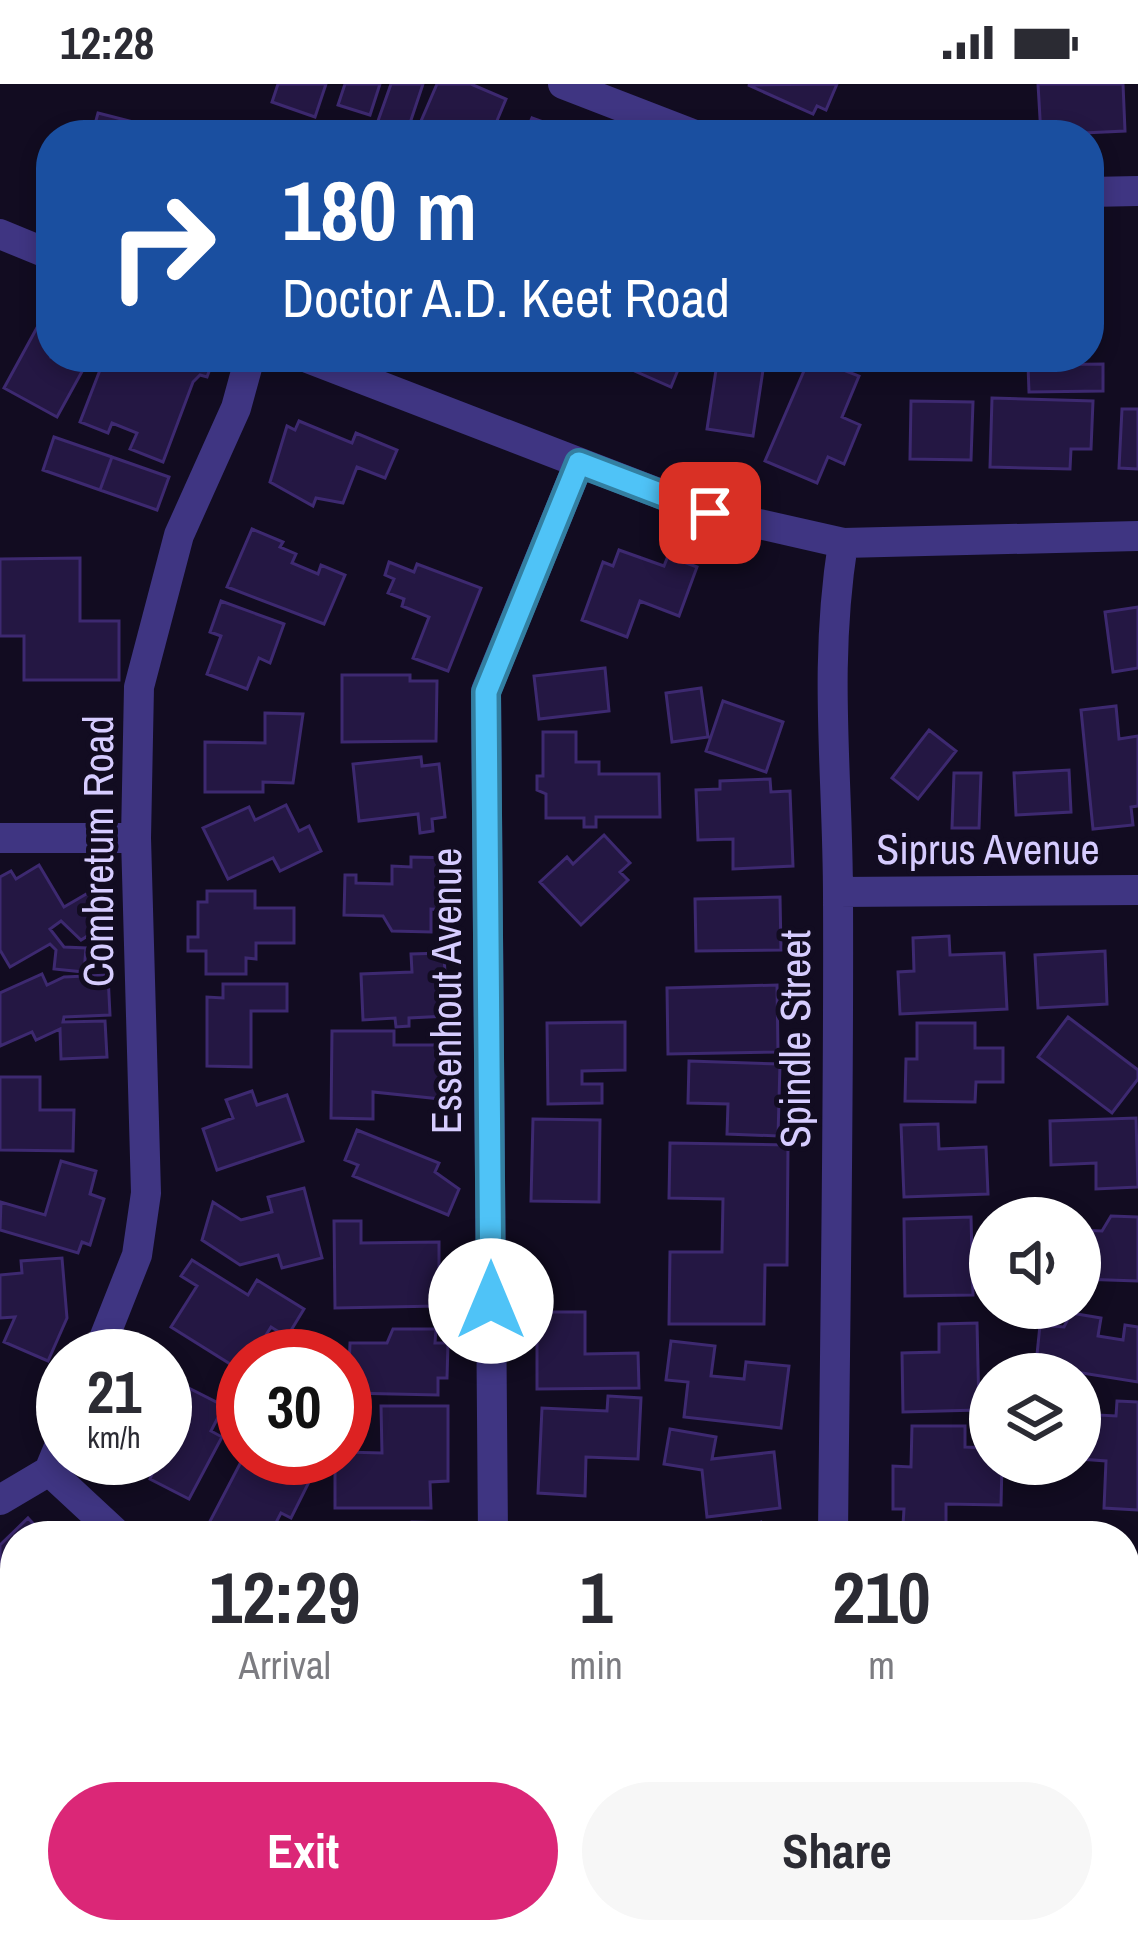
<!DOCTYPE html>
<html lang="en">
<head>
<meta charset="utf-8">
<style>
	body { margin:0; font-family:"Archivo Narrow",sans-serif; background:#f7f7f7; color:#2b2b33; height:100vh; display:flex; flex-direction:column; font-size:45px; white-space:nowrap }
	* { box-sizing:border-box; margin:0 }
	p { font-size:39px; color:#7c7c81 }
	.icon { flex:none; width:66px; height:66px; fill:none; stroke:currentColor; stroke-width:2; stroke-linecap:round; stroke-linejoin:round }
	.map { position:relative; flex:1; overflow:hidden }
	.panel { position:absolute; left:0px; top:1437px; width:1140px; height:423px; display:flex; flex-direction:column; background:#fff; border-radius:48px 48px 0 0; box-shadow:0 6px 18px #0003 }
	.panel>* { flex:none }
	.banner { position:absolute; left:36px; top:36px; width:1068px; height:252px; border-radius:48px; box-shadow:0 6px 18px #0003; background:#1a4fa0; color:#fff; overflow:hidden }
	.controls { position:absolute; left:969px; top:1113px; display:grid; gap:24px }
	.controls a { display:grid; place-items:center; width:132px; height:132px; border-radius:50%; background:#fff; box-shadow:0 6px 18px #0003; font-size:60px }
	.speed { position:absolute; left:36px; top:1245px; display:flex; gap:24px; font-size:60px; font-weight:700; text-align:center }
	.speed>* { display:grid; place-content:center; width:156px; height:156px; border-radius:50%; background:#fff; box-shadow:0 6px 18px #0003; line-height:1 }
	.speed small { font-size:30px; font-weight:400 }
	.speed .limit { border:18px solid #d22; background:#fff; color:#111 }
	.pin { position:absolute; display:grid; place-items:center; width:102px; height:102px; color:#fff; margin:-51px; border-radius:24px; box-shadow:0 6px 18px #0006 }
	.me { position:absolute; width:132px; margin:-66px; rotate:0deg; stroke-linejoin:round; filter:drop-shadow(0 0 9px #0008) }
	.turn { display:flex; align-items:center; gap:42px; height:252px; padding:0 48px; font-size:54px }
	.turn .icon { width:156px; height:156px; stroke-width:2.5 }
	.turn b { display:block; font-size:84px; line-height:102px }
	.eta { display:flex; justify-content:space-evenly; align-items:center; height:204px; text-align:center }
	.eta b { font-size:72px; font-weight:700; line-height:84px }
	.button { display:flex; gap:24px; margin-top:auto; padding:24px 48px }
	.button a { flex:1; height:138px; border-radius:72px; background:#db2777; color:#fff; font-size:48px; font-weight:700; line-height:138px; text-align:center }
	.button a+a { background:#f7f7f7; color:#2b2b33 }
	.status { display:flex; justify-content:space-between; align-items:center; height:84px; padding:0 60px; background:#fff; direction:ltr }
	.status svg { height:33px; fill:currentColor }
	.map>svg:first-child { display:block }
	.building { fill:#241743; stroke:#3d2970; stroke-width:3 }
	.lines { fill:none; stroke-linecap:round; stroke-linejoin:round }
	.minor { stroke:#3f3582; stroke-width:30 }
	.route-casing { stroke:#337fa1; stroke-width:30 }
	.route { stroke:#4fc3f7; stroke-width:21 }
	.labels { text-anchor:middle; stroke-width:10; stroke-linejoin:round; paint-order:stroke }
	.street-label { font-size:42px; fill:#d6ccff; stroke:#120c21 }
</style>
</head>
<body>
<div class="status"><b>12:28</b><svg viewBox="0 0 49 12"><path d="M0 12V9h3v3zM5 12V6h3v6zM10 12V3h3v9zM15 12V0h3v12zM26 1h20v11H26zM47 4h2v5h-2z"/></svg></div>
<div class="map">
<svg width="1138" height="1858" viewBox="0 0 1138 1858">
	<rect width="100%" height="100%" fill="#120c21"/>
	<path class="building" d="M278 0H326L315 33 272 18Z
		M345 0H380L370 31 338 21Z
		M391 0H423L406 51H373Z
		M437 0H471L506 15 491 51H415Z
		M837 0 826 26 817 22 813 30 748 1Z
		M1038 0H1123L1125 47 1041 51Z
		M98 29 157 44 155 51H92Z
		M532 34 579 51H525Z
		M1089 162H1101V248H1089Z
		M51 218V273H90L57 333 4 304Z
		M105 273H158L189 285 194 275 211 282 207 293 200 291 193 298 163 378 130 365 137 349 112 339 108 349 80 338Z
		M531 273H559L553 284Z
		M624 273H676L682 276 671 303 621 281Z
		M718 273H765L753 352 707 345Z
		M810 273 859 292 842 333 860 341 844 380 828 373 817 399 765 377Z
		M1103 280V307L1029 308 1028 281Z
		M992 314 1093 317 1091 365H1071L1070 385 990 383Z
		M911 317 973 318 971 376 910 375Z
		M1122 325H1138V385L1119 384Z
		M299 337 352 359 356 349 397 366 385 394 357 383 343 419 316 414 313 422 270 398 287 342 295 346Z
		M54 353 112 373 100 406 43 386Z
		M112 373 169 393 157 426 100 406Z
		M252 445 283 458 280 463 296 470 292 479 318 490 321 481 345 491 324 540 227 503Z
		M619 466 664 482 668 472 697 483 679 532 640 517 627 553 582 536 603 478 613 482Z
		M80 474V537H119V596H24V552H0V475Z
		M389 478 414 488 417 480 481 504 448 587 413 574 429 533 402 522 404 515 388 509 394 495 385 491Z
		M221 517 284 540 270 579 259 574 247 605 207 590 221 552 210 548Z
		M1138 523V584L1113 588 1105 528Z
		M605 584 609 627 539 635 534 592Z
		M342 591H410V597H437L436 657 342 658Z
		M701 604 708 653 672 658 666 609Z
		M723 617 783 638 766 688 706 667Z
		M1116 622 1119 655 1138 652V722L1131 723 1133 741 1093 745 1081 626Z
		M265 629 303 630 293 699 263 698V708H205V658L265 659Z
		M929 646 956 667 918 715 892 694Z
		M543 648H576V678H599V690H659L660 733H596V743H584V734H546V710L537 706V692H543Z
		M421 673 422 682 439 680 445 733 432 735 433 747 420 749 418 730 359 737 353 680Z
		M1069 686 1071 728 1016 731 1014 689Z
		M954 689H981L979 744H952Z
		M770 695 771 708 790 707 793 782 733 785V755L698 756 696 706 720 705V697Z
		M286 721 299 747 309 742 321 767 280 787 273 774 228 795 203 744 249 723 255 736Z
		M604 751 630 779 620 788 628 796 581 841 540 798 567 773 573 780Z
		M411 773 456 774 454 826 431 825V848L392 847 383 832 344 831 345 791H356V799L392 800V782L411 783Z
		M39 781 64 823 88 809 107 840 81 856 61 837 50 845 64 863 86 864 84 888 54 885 56 866 50 860 10 883 0 866V793L11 787 16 795Z
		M207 807H255V824H294V859H256V875L246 874V890H206V867H188V853H198V818H207Z
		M780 813 781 866 696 867 695 815Z
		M949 852 950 871 1004 869 1007 925 900 930 898 888 914 887 913 854Z
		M1105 867 1107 920 1038 924 1035 871Z
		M444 869 447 932 409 934V942L396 943 395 934 363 936 361 890 412 888 411 870Z
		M42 890 47 901 64 893 108 891 110 931 64 933 63 938 105 937 107 973 61 975 60 945 36 956 32 948 0 962V909Z
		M223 900H287V927H251V983L207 982V913L223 914Z
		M777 901 778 968 668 970 667 904Z
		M1068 933 1138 986V995L1112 1029 1038 973Z
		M625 938V986L582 987V1000H602V1019L548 1020 547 939Z
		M917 939H975V964H1003V998H976L975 1018 905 1017 906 975H917Z
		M332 947H394V961H441V1015L373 1008V1035L331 1034Z
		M689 977 780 980 778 1052 727 1050 728 1020 688 1019Z
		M0 993H40V1026H74L73 1067 0 1066Z
		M252 1007 257 1021 287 1011 303 1057 217 1086 203 1045 233 1034 226 1016Z
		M1136 1034 1138 1103 1096 1105V1079L1051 1081 1050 1037Z
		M533 1035 600 1036 599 1118 531 1117Z
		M938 1040 939 1065 986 1063 988 1110 904 1113 901 1041Z
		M357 1046 439 1079 435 1088 459 1105 448 1131 353 1092 358 1081 345 1076Z
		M670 1059 788 1061 787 1181H765L764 1240H669L670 1168H722L723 1115 669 1114Z
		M61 1077 96 1087 90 1110 104 1115 90 1161 82 1158 78 1169 0 1146 1 1118 45 1131Z
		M304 1104 322 1174 282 1184 278 1171 240 1181 202 1156 213 1118 241 1136 272 1128 268 1113Z
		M1111 1132 1138 1133V1197L1080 1195V1146L1102 1147Z
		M971 1133 973 1211 905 1212 904 1135Z
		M334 1137H361V1159L439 1158V1222L335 1224Z
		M62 1174 67 1234 48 1277 4 1258 15 1233 0 1234V1191L22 1189 21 1177Z
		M192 1176 248 1211 257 1196 304 1225 287 1253 271 1243 253 1272H243V1288L171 1243 197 1202 181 1192Z
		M537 1228H585V1270L638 1269 639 1304 537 1305Z
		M1071 1229 1101 1234 1098 1252 1123 1256 1125 1241 1138 1243V1298L1070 1287 1035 1290 1040 1241 1064 1243Z
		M977 1239 979 1326 903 1328 902 1269 939 1268V1240Z
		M393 1245H436L435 1259H448L447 1294H438V1311L348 1309 350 1259H387Z
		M671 1257 715 1262 711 1292 744 1295 746 1278 789 1282 781 1344 684 1333 688 1298 666 1296Z
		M264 1267 309 1269V1272H264Z
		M165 1292 224 1322 211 1347 222 1353 189 1415 150 1395 159 1374H165Z
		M608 1312 641 1314 638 1375 586 1373 585 1412 538 1409 542 1324 607 1327Z
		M1117 1317 1138 1318V1426L1104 1424 1106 1377 1080 1375V1330L1116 1332Z
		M381 1322H448V1397L430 1398 431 1424H335V1374H345V1368L382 1369Z
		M912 1342H965V1363L990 1364V1380H1002L1001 1421 946 1420V1442L903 1441 904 1425H893V1382L911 1383Z
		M670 1345 716 1353 712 1375 774 1368 780 1424 707 1433 702 1386 664 1380Z
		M243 1374H267L291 1386 297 1375 316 1384 291 1434 281 1429 269 1452H229L208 1441Z
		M28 1434 45 1452H15V1496L0 1480V1461Z
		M412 1438 455 1439V1452H412Z
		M761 1438 770 1452H741Z
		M0 1529 15 1545V1613L0 1596Z
		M1138 1561V1619L1125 1623V1565Z
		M1 1647 15 1652 13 1666 0 1661Z
		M1138 1789V1827L1131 1828 1125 1791Z
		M1128 1830H1138V1858H1128Z
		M195 1845H267L274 1858H203Z
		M288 1845H373V1858H288Z
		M481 1845H555V1858H481Z
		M736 1845H793V1858H677V1852H736Z
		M1002 1845H1074V1858H1001Z
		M1091 1845H1121L1122 1858H1092Z"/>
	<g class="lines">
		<path class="minor" d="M563 0 695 51
			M1089 108 1138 107
			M0 150 51 171
			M305 273 710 429 843 459 1138 452
			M0 754H136
			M838 808 1138 806
			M97 1272 137 1171 146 1109 136 754 139 603 179 451 236 324 250 273
			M49 1387 119 1452
			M0 1416 49 1387 63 1353
			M493 1452 486 607 579 379
			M833 1452C835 1239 839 1027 838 814 838 689 823 586 843 459
			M841 1845V1858"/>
	</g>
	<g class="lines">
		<defs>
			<path id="route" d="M491 1217 486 608 579 379 710 429"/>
		</defs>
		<use href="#route" class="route-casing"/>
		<use href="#route" class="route"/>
	</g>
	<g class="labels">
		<g class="street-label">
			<text x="988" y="780">Siprus Avenue</text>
			<text transform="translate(98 767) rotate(-90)" y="15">Combretum Road</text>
			<text transform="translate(446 907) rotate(-90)" y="15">Essenhout Avenue</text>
			<text transform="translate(795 955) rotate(-90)" y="15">Spindle Street</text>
		</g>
	</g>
</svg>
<div class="controls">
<a><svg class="icon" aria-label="sound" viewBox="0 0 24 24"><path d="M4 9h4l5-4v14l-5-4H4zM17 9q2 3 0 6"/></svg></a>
<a><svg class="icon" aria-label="layers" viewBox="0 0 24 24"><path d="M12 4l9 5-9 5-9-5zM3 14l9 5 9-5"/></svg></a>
</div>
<div class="speed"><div>21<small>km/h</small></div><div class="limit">30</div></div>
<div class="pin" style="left:710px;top:429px;background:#d93025"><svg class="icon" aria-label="arrive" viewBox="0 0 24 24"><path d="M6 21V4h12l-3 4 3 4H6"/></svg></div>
<svg class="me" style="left:491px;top:1217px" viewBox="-20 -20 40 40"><circle r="19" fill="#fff"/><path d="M0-13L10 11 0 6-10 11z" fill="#4fc3f7"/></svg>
<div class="banner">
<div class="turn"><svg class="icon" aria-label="right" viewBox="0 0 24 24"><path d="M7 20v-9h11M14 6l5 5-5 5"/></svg><div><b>180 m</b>Doctor A.D. Keet Road</div></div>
</div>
<section class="panel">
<div class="eta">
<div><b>12:29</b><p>Arrival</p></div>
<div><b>1</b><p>min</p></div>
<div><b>210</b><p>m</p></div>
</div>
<div class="button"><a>Exit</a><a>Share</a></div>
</section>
</div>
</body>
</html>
